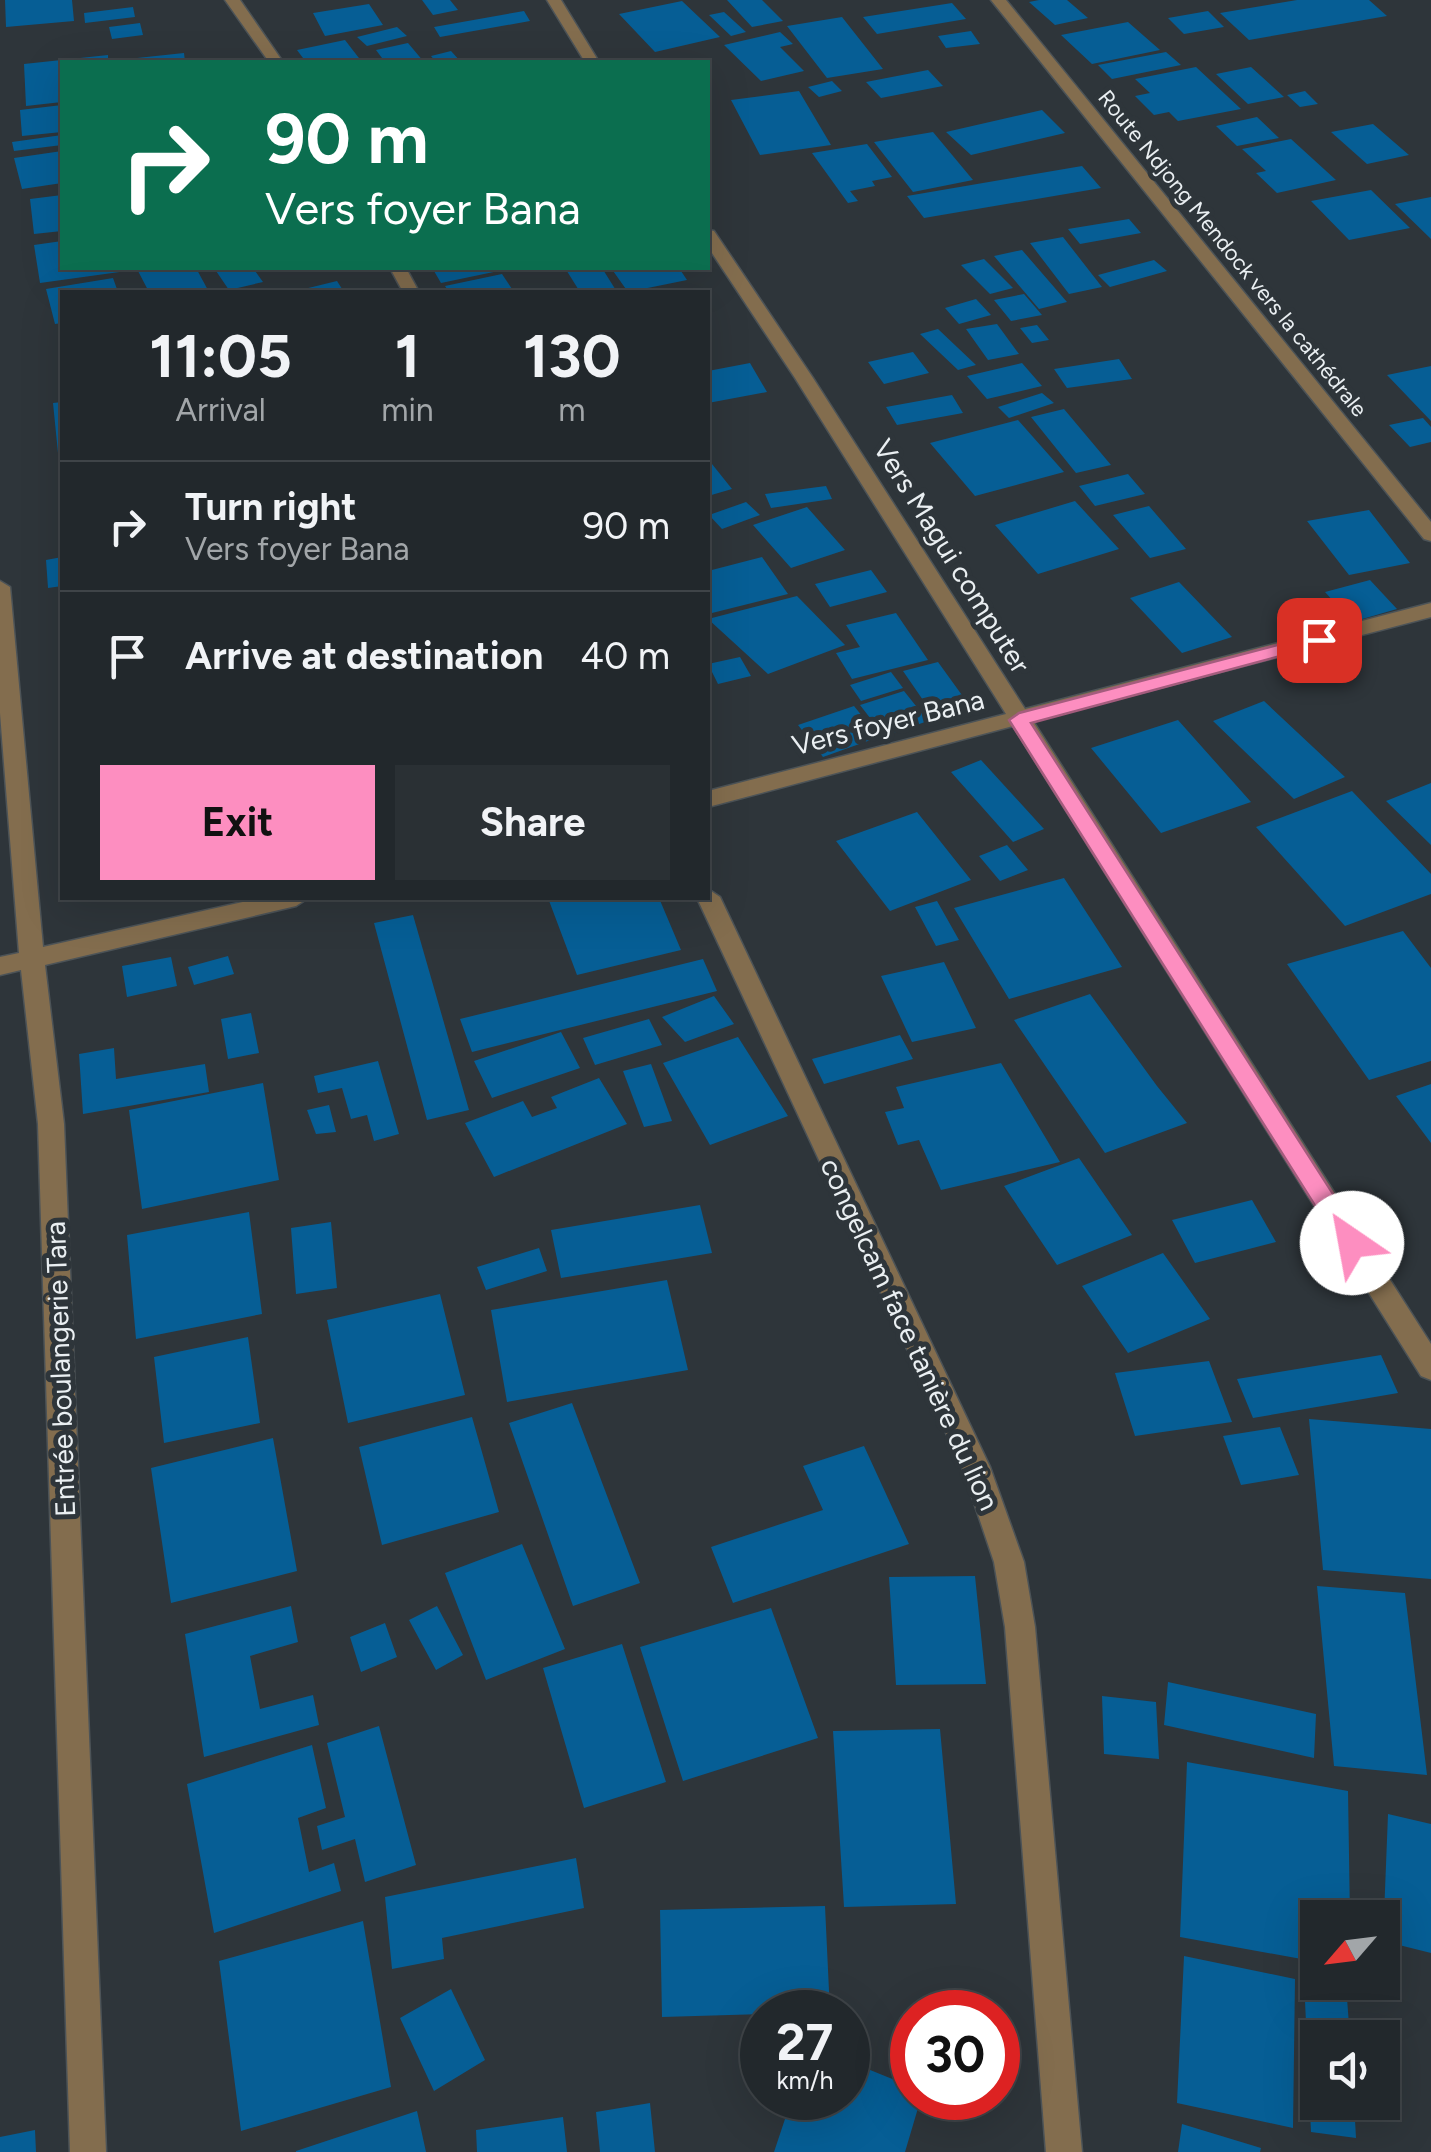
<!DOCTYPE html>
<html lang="en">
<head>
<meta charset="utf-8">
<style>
	body { margin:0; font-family:Figtree,sans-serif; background:#2a3034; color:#f1f3f6; height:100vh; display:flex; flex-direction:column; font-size:38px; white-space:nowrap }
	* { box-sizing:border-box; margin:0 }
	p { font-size:32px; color:#a2a6a9 }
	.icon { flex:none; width:55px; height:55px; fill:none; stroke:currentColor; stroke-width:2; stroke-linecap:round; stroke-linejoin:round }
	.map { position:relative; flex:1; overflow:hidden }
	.side { position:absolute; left:60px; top:290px; width:650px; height:610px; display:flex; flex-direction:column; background:#22282c; border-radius:0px; box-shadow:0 10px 40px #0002,0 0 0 2px #3f4448 }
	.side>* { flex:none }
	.banner { position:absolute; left:60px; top:60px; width:650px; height:210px; border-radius:0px; box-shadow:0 10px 40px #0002,0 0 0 2px #3f4448; background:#0b6e4f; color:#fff; overflow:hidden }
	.needle { width:65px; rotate:242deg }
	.fabs { position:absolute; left:1300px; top:1900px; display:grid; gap:20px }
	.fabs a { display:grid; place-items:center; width:100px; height:100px; border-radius:0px; background:#22282c; box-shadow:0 10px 40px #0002,0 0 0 2px #3f4448; font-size:50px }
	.speed { position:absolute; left:740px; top:1990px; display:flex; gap:20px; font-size:50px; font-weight:700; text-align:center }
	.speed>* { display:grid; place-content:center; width:130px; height:130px; border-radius:50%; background:#22282c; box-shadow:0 10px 40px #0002,0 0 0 2px #3f4448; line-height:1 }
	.speed small { font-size:25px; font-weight:400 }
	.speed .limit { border:15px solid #d22; background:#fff; color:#111 }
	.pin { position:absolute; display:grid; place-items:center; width:85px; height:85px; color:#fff; margin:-42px; border-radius:20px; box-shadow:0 5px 15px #0006 }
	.me { position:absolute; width:110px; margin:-55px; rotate:327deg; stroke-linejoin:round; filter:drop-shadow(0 0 8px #0008) }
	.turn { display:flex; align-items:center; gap:35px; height:210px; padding:0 40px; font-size:45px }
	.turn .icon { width:130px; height:130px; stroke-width:2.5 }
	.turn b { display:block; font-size:70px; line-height:85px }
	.eta { display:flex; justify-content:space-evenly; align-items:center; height:170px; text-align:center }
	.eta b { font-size:60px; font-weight:700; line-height:70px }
	.button { display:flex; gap:20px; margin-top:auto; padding:20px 40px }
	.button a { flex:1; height:115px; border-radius:0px; background:#fd8ec0; color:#111; font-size:40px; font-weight:700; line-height:115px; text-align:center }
	.button a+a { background:#2a3034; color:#f1f3f6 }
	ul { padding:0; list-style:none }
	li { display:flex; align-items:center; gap:30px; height:130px; padding:0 40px; border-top:2px solid #3f4448 }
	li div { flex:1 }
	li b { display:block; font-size:38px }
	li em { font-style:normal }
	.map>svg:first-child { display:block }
	.building { fill:#065e95 }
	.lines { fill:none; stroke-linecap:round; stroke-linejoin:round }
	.minor-casing { stroke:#4c5357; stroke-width:3 }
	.minor { fill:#836d4e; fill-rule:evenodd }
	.route { fill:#fd8ec0; stroke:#a45c7d; stroke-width:2.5 }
	.labels { text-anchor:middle; stroke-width:10; stroke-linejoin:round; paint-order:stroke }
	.far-street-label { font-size:22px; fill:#eaeff2; stroke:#2e353a }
	.street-label { font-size:28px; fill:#eaeff2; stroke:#2e353a }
</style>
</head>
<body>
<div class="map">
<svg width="1431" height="2152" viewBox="0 0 1431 2152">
	<rect width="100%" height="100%" fill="#2e353a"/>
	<path class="building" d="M5 0H72L74 21 6 27Z
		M422 0H450L458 10 433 15Z
		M727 0H762L783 21 752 27Z
		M1039 0H1067L1088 18 1055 25 1029 2Z
		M1297 0H1369L1387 16 1249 40 1220 13Z
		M682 1 720 37 655 52 619 14Z
		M952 3 966 19 877 34 863 17Z
		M369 4 383 25 325 36 313 13Z
		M133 7 135 17 85 23 84 13Z
		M524 11 530 21 440 37 434 27Z
		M1208 11 1224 27 1184 34 1168 18Z
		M724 12 746 32 731 36 709 15Z
		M842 17 883 69 827 78 787 26Z
		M1128 22 1160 50 1092 64 1061 35Z
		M140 23 143 35 112 39 109 27Z
		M397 27 407 36 367 46 357 37Z
		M971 31 980 44 946 48 938 36Z
		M780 32 793 44 780 47 804 71 761 81 724 45Z
		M345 40 362 62H306L297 50Z
		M408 43 424 62H385L376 50Z
		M451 51 461 62H436L431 56Z
		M1166 52 1181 65 1112 79 1098 65Z
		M184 53 185 62H137V58Z
		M108 55V62H62V102L26 106 24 64Z
		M1196 67 1241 109 1178 121 1169 112 1154 115 1135 96 1150 93 1135 79Z
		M1251 67 1284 97 1248 104 1216 74Z
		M928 70 943 86 881 98 866 82Z
		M832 81 842 91 819 97 808 87Z
		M799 91 831 145 760 155 731 100Z
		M1305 91 1318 104 1300 107 1287 95Z
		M62 105V132L22 136 20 110Z
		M1042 110 1065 133 971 155 946 132Z
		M1257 117 1279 138 1237 146 1216 126Z
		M1373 124 1409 155 1367 164 1331 132Z
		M933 132 973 180 913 192 874 142Z
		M62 135V145L14 151 12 142Z
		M1291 139 1336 180 1277 193 1256 173 1266 171 1242 149Z
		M867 144 892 177 872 181 875 186 850 191 858 201 848 203 812 153Z
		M62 151V183L22 189 14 158Z
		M1082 166 1101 188 924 218 907 196Z
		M1371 190 1410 228 1349 240 1311 201Z
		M62 195V231L34 234 30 199Z
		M1431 197V239L1395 204Z
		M1129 219 1141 233 1080 244 1068 229Z
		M1063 237 1102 287 1069 294 1030 243Z
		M62 241V268L134 270 40 283 34 245Z
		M1022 250 1067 302 1039 309 994 256Z
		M984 259 1013 288 990 294 961 265Z
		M1154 260 1167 271 1110 287 1098 275Z
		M152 268H196L209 292H149L138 271Z
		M214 268H253L263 282 229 290Z
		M451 268H508V269L441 283 434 271Z
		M565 268H602L617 292H580Z
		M611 268H679L687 280 628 292Z
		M502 274 514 292H449L445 286Z
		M113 278 118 292H62V323L55 324 46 289Z
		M337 281 344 292H296V291Z
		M1024 294 1042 315 1011 321 994 300Z
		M976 299 991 315 959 324 945 308Z
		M997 324 1019 354 988 360 966 329Z
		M1037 325 1049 340 1032 343 1020 328Z
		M938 329 976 365 958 370 920 334Z
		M913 352 929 373 884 384 868 362Z
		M1119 359 1132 379 1067 388 1054 369Z
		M750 363 767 392 708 403V371Z
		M1022 363 1042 386 987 399 967 376Z
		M1431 366V421L1387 375Z
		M1042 393 1054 403 1009 418 998 407Z
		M952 395 963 413 897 425 886 407Z
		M62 402V452L58 453 53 403Z
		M1064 409 1111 465 1076 473 1031 417Z
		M1423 418 1431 427V442L1410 447 1389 425Z
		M1018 420 1064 472 975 496 930 443Z
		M708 459 732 489 708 496Z
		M1128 474 1145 494 1095 506 1079 486Z
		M826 486 832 499 771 508 765 494Z
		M1075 501 1119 549 1038 574 995 525Z
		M746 502 760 515 722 529 709 515Z
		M1149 506 1186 549 1150 558 1113 515Z
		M807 507 845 550 791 568 753 525Z
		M1369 510 1410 563 1349 575 1307 521Z
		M62 557V586L48 588 46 560Z
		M762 557 788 594 708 614V571Z
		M871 570 887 592 830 607 815 584Z
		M1370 580 1397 609 1352 622 1325 592Z
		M1179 582 1232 637 1182 653 1130 598Z
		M797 596 845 645 768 674 708 619Z
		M896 613 928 660 852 679 836 653 860 647 846 625Z
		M740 657 751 676 718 684 708 664Z
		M938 662 972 709 936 719 903 671Z
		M891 672 903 688 861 701 850 685Z
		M904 691 928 721 884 736 860 705Z
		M1264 701 1345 777 1294 799 1213 721Z
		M854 706 879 737 823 757 798 725Z
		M1178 720 1251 802 1161 833 1091 748Z
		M981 760 1044 829 1013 842 951 772Z
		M1431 783V845L1386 801Z
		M1352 791 1431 874V894L1345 926 1256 827Z
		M917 812 971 880 890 911 836 841Z
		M1007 845 1028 870 1000 881 979 856Z
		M1064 878 1122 967 1009 999 954 908Z
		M548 898H659L681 950 577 975Z
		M937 901 959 940 936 946 915 907Z
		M413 915 469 1110 427 1120 374 923Z
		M1403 931 1431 968V1061L1369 1080 1287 964Z
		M228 956 234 974 194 985 188 967Z
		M171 957 177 986 127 997 122 966Z
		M703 959 717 991 472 1052 460 1019Z
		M944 962 976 1028 912 1042 881 976Z
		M1090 994 1157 1086 1187 1123 1105 1153 1014 1020Z
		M714 996 734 1024 685 1042 662 1017Z
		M251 1013 259 1053 228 1059 221 1019Z
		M649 1019 662 1045 595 1065 583 1038Z
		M561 1032 580 1068 492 1098 474 1061Z
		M900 1035 913 1059 824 1084 812 1059Z
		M738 1037 788 1116 710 1145 663 1063Z
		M114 1048 116 1079 205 1064 209 1092 83 1114 79 1054Z
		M378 1061 399 1134 374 1141 367 1115 351 1119 342 1088 318 1093 314 1076Z
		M1001 1063 1060 1162 941 1190 919 1140 898 1145 885 1112 904 1108 896 1087Z
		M651 1064 672 1121 644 1127 623 1071Z
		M599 1078 627 1124 494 1177 465 1123 523 1101 532 1117 557 1108 551 1097Z
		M263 1083 279 1180 142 1209 129 1110Z
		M1431 1084V1143L1396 1096Z
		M329 1105 336 1132 316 1134 307 1110Z
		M1079 1158 1132 1235 1057 1265 1004 1186Z
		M1252 1200 1276 1242 1195 1263 1172 1220Z
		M700 1205 712 1253 561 1278 551 1230Z
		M249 1212 262 1314 136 1339 127 1235Z
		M331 1222 337 1288 296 1294 291 1228Z
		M539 1248 547 1271 486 1290 477 1267Z
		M1163 1253 1210 1319 1128 1353 1082 1286Z
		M667 1280 688 1370 507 1402 491 1310Z
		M440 1294 465 1395 348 1423 327 1320Z
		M248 1337 260 1423 164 1443 154 1357Z
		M1381 1355 1398 1393 1253 1418 1237 1379Z
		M1209 1361 1232 1422 1135 1436 1115 1373Z
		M572 1403 640 1583 573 1606 509 1423Z
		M472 1417 499 1512 382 1545 359 1447Z
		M1309 1419 1431 1429V1579L1323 1570Z
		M1280 1427 1299 1475 1241 1485 1223 1436Z
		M273 1438 297 1571 171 1603 151 1468Z
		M864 1446 909 1544 733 1603 711 1547 823 1510 803 1466Z
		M522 1544 565 1649 486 1680 445 1573Z
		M975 1576 986 1684 896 1685 889 1577Z
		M1317 1586 1405 1593 1427 1775 1334 1766Z
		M291 1606 298 1642 250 1656 260 1709 313 1695 319 1725 204 1757 185 1634Z
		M437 1606 463 1655 436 1670 409 1620Z
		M771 1608 818 1738 683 1781 640 1647Z
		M385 1623 397 1657 361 1672 350 1637Z
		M622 1644 666 1782 584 1808 543 1668Z
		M1168 1682 1316 1714 1314 1758 1164 1725Z
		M1102 1696 1156 1702 1159 1759 1104 1754Z
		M379 1726 416 1865 365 1882 355 1839 322 1850 317 1826 345 1817 327 1743Z
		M940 1729 956 1904 844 1907 833 1731Z
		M312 1745 326 1808 298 1818 309 1872 334 1863 341 1891 214 1933 187 1784Z
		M1187 1762 1348 1791 1350 1918H1318V1962L1180 1937Z
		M1388 1814 1431 1824V1953L1383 1941Z
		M576 1858 584 1908 442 1938 444 1959 392 1969 385 1897Z
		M825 1906 830 2012 662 2017 660 1910Z
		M363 1921 391 2087 241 2131 219 1961Z
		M1184 1956 1295 1979 1293 2128 1177 2103Z
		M1304 1979 1346 1985 1350 2038H1318V2102H1354L1356 2138 1311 2132Z
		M451 1989 485 2060 434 2091 400 2018Z
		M848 2061 912 2087V2098H921L905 2152H774L792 2098H848Z
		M650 2103 655 2152H600L596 2112Z
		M417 2111 426 2152H296V2151Z
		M563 2117 567 2152H477L476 2130Z
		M1182 2124 1261 2148 1260 2152H1178Z
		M35 2130 36 2152H0V2137Z"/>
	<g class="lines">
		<defs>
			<path id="minor" d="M225 0H240L283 62H269Z
				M547 0H561L599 62H585Z
				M991 0H1006L1431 522V541L1424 539Z
				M708 230 714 231 813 378 1025 709 1431 603V617L1033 721 1431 1344V1380L1421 1376 1013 726 708 807V791L1006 714 795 378 708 247Z
				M390 268H406L419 292H403Z
				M0 581 10 587 43 947 261 898H308L296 906 45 965 64 1124 106 2152H70L38 1124 21 970 0 975V957L19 953 0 713Z
				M708 889 720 897 990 1467 1024 1562 1035 1627 1082 2152H1046L1005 1627 994 1562 962 1467 697 898H708Z"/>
		</defs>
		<use href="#minor" class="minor-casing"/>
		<use href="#minor" class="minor"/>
	</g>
	<path class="route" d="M1319 634 1325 635V644L1031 723 1360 1236 1364 1243 1360 1250H1343L1009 720 1019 713Z"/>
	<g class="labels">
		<g class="far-street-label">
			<text transform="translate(1233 253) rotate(51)" y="8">Route Ndjong Mendock vers la cathédrale</text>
		</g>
		<g class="street-label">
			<text transform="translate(952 556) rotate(58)" y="10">Vers Magui computer</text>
			<text transform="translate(888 722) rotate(-14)" y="10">Vers foyer Bana</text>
			<text transform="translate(910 1334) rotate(65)" y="10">congelcam face tanière du lion</text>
			<text transform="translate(60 1369) rotate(-92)" y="10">Entrée boulangerie Tara</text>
		</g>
	</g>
</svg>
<div class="fabs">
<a><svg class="needle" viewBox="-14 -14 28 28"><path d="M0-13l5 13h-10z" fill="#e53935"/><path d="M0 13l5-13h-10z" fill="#a2a6a9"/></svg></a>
<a><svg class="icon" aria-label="sound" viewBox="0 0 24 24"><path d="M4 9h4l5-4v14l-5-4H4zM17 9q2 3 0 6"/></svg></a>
</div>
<div class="speed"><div>27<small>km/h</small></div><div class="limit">30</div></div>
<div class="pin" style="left:1319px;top:640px;background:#d93025"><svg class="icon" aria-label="arrive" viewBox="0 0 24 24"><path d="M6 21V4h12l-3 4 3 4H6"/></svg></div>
<svg class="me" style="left:1352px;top:1243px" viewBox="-20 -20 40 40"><circle r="19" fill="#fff"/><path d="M0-13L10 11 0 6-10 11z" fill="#fd8ec0"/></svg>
<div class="banner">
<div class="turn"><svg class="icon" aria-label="right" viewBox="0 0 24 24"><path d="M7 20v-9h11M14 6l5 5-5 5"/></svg><div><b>90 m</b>Vers foyer Bana</div></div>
</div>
<section class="side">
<div class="eta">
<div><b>11:05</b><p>Arrival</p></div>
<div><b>1</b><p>min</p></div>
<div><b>130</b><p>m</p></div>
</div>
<ul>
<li><svg class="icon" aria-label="right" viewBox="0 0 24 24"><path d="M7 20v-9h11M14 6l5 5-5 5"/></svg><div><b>Turn right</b><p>Vers foyer Bana</p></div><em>90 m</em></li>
<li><svg class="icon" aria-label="arrive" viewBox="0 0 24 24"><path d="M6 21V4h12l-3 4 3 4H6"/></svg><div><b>Arrive at destination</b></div><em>40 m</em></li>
</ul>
<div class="button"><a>Exit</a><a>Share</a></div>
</section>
</div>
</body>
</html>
